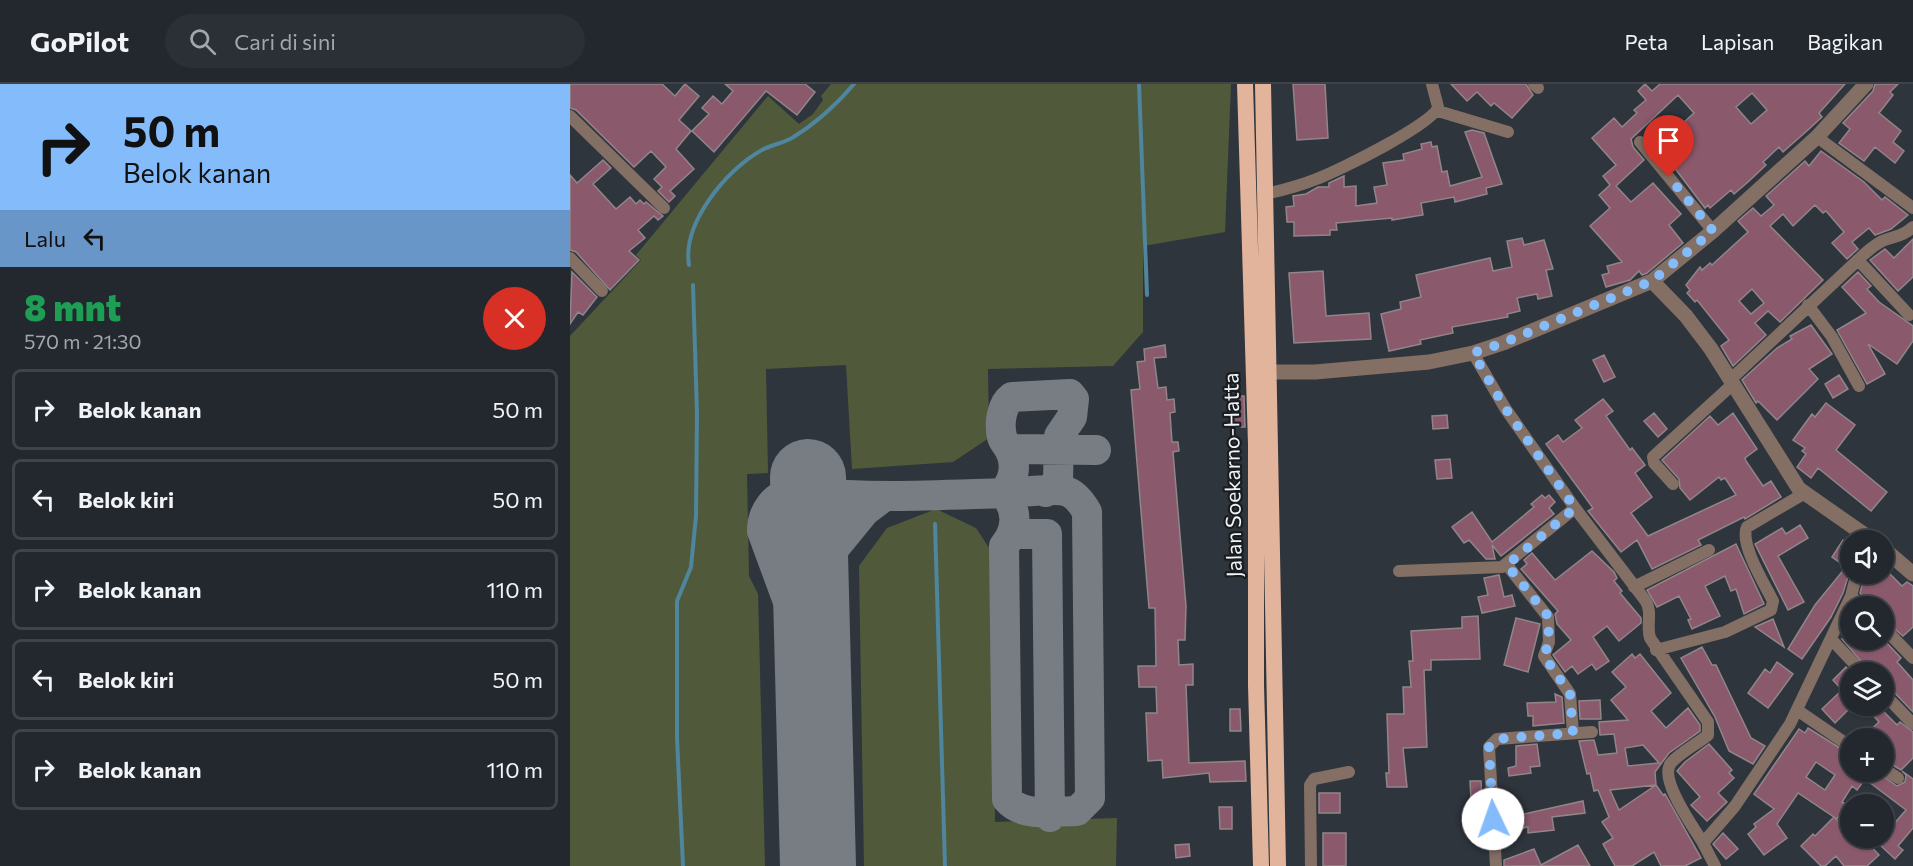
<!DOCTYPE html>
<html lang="id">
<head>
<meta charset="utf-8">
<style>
	body { margin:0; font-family:Commissioner,sans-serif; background:#2b3036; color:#f1f3f6; height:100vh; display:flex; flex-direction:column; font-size:22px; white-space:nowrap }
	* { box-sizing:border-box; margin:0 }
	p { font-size:20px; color:#a3a6aa }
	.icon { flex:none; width:33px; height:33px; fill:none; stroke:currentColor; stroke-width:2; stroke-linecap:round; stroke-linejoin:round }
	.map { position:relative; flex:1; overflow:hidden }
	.details { display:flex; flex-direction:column; background:#23282e; width:570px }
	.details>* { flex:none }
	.hud { background:#84bcfb; color:#111; overflow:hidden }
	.buttons { position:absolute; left:1270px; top:446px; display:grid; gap:12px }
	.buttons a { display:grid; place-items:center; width:54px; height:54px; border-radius:50%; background:#23282e; box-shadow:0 2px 4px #0004,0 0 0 2px #40444a; font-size:30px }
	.pin { position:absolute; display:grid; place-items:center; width:51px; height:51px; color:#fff; margin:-62px -26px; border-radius:50% 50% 50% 0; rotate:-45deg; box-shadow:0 0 6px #0007 }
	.pin .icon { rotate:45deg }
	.me { position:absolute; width:66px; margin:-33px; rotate:357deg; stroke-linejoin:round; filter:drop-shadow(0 0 4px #0008) }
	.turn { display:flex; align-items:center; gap:21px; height:126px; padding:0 24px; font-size:27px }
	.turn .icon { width:78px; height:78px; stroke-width:2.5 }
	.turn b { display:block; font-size:42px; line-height:51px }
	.then { display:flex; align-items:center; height:57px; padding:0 24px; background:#0003; gap:12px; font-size:22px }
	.round { display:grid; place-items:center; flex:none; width:63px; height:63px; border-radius:32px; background:#2b3036 }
	.summary { display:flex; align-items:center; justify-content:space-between; height:102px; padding:0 24px }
	h1 { font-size:36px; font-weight:800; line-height:45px; color:#1e9e55 }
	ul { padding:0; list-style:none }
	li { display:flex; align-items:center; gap:18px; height:81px; margin:0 12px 9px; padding:0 12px; border:3px solid #40444a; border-radius:9px }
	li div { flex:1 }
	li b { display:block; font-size:22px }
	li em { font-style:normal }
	header { display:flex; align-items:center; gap:36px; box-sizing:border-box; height:84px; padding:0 30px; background:#23282e; border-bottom:2px solid #40444a }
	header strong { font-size:28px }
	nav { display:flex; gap:33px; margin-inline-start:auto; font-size:21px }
	.search { width:420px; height:54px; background:#2b3036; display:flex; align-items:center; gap:15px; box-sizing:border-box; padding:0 21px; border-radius:33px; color:#a3a6aa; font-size:22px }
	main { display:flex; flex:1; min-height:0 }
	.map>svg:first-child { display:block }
	.green { fill:#505a3b }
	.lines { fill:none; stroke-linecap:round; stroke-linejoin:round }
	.stream { stroke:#4f859d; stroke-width:4 }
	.taxiway { stroke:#787d84; stroke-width:30 }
	.runway { stroke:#787d84; stroke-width:76 }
	.building { fill:#8a5a6c; stroke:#918589; stroke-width:1.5; fill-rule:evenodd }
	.minor { stroke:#846f65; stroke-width:12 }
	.tertiary { stroke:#846f65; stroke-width:15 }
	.trunk { stroke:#e2b49b; stroke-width:16 }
	.route { stroke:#84bcfb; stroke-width:10; stroke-dasharray:0 18 }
	.labels { text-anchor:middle; stroke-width:4.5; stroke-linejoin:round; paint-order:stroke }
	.street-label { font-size:21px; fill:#f0f4f9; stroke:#1a1d20 }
</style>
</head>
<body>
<header>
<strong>GoPilot</strong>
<div class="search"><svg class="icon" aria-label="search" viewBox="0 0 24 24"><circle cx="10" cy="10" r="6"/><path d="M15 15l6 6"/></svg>Cari di sini</div>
<nav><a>Peta</a><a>Lapisan</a><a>Bagikan</a></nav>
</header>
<main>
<section class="details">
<div class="hud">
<div class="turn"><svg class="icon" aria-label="right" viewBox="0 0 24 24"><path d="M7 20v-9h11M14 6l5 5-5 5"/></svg><div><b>50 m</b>Belok kanan</div></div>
<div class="then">Lalu<svg class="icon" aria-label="left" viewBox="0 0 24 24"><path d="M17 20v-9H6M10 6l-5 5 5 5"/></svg></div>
</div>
<div class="summary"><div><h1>8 mnt</h1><p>570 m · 21:30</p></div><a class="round" style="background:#d93025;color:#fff"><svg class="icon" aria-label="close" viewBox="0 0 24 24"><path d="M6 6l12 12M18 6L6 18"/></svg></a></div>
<ul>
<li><svg class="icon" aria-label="right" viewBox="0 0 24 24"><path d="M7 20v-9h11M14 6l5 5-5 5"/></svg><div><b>Belok kanan</b></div><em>50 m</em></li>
<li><svg class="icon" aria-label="left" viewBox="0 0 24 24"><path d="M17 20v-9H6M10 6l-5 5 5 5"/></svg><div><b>Belok kiri</b></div><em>50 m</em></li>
<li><svg class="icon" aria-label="right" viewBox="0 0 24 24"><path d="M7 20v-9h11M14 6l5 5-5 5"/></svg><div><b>Belok kanan</b></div><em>110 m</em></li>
<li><svg class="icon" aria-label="left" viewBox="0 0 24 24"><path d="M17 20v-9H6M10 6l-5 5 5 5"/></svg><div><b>Belok kiri</b></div><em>50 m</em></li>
<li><svg class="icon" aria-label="right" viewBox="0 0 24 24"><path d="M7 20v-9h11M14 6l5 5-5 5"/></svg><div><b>Belok kanan</b></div><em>110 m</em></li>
</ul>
</section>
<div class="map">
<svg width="1343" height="782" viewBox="0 0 1343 782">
	<rect width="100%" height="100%" fill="#2f353d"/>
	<path class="green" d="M261 0H661L655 148 573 162V248L543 282 418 285 419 354 383 378 282 385 276 281 196 285 198 389 177 390 179 492 188 510 195 782H0V252L71 176 66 171 198 12 229 40 243 30 253 16 251 12Z
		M366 425 406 444 421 467 425 738 547 734 546 782H294L289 482 317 444Z"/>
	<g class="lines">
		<path class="stream" d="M569 0 577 211
			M119 181C112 139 157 85 192 66 201 61 213 59 222 54 245 40 267 20 284 0
			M365 440 375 782
			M113 782 107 654V517L121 483 126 432 127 329 123 201"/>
		<path class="taxiway" d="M439 365 526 366
			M238 408C303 415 369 411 435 409 449 409 487 403 498 408 506 411 513 421 517 428L520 714 507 727C483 727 453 734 437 715L434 462C448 445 448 424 433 409 444 396 448 381 439 365 437 361 433 357 432 353 429 340 431 321 442 313L500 310 504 315 502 333 489 352 488 397 476 408
			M442 450H477L480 733
			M259 471 295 427 315 412
			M241 521C240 508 235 491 241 480 252 461 274 457 261 428 243 391 192 406 192 447L239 575 245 677"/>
		<path class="runway" d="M238 393 248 782"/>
	</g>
	<path class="building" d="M0 0H92L105 12 115 0 129 12 109 36 121 47 106 65 124 85 100 107 105 112 99 118 88 107 92 103 84 95 96 83 81 67 64 83 6 26 0 24Z
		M155 0H235L245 8 227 31 196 7 144 68 122 47 139 30 132 24 143 12 152 20 163 7Z
		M723 0H755L758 54 727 56Z
		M881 0H956L963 11 942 34 924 19 921 22 907 8 897 17Z
		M1075 0 1082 7 1090 0H1275L1249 29 1252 33 1239 45 1213 68 1209 63 1193 78 1196 81 1178 98 1164 110 1161 106 1140 124 1138 121 1135 124 1103 82 1113 74 1109 69 1115 63 1102 49 1124 29 1108 11 1061 55 1063 63 1074 76 1046 102 1061 118 1083 99 1111 130 1099 141 1113 159 1077 189 1072 191 1069 187 1060 196 1036 203 1032 191 1039 189 1037 182 1052 178 1020 142 1040 124 1029 111 1040 101 1033 92 1046 81 1022 54 1044 34 1052 43 1067 29 1064 26 1076 16 1068 7ZM1182 9 1197 26 1181 40 1166 23Z
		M1305 0H1328L1320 8 1323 11 1309 29 1331 47 1323 58 1334 67 1325 79 1305 63 1294 77 1269 59 1280 45 1273 39 1303 7Z
		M902 46 914 49 932 100 916 104 917 110 885 118 884 113 851 119 853 131 822 136V134L766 139 767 146H760V151L724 152V138H717L716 123 724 122 723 112 736 110 748 103H759V99L774 92V103L786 102V122L807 119 804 103 817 101 813 79 834 76 833 70 852 65 851 60 861 58 862 63 867 62 872 88 877 87 880 102 912 93 895 48Z
		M1251 67 1294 98 1312 116 1315 113 1338 131 1321 145 1305 151 1299 144 1282 158 1288 165 1277 175 1262 159 1274 148 1256 127 1253 129 1245 121 1223 142 1213 130 1200 142 1253 196 1210 238 1198 227 1185 239 1196 251 1163 282 1151 262 1159 256 1127 216 1125 218 1117 209 1120 206 1116 201 1130 183 1132 186 1140 179 1142 181 1178 148 1168 137 1183 124 1191 132 1204 121 1196 112 1235 77 1239 82ZM1182 205 1194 219 1181 230 1169 217Z
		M33 76 41 84 23 100 46 125 60 113 66 120 70 116 74 120 76 118 93 132 88 136 84 132 68 146 75 154 59 167 69 176 40 206 6 168 0 166V91L7 99Z
		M952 154 954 161 974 156 983 185 976 186 982 212 968 215 967 210 947 214 950 227 937 230 938 233 882 243 883 249 850 256 851 260 819 267 811 230 831 225 830 218 851 213 846 191 920 174 923 187 942 183 937 157Z
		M1343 155V193L1328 207 1300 176 1315 165 1324 174Z
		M753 187 756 232 799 229 801 255 724 259 719 189Z
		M2 188 27 213 13 231 8 228 0 240Z
		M1288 188 1301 202 1297 205 1309 218 1343 242V257L1327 280 1298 260 1315 290 1297 300 1267 246 1296 229 1272 203Z
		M1241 241 1262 270 1239 285 1248 295 1207 336 1188 317 1186 319 1172 296 1207 264 1222 255 1220 252Z
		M595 261 596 273 584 274 588 304 596 303 597 316 604 315 605 328 600 329 602 358H608L609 367 603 368 616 522 615 556H608L609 581 623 580V601H616L619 679 675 677 676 697 640 698 639 689 593 694 592 676 578 677 576 629H587L586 603H569L568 582H586L585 524H579L561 306 570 305 567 278 575 277 574 265Z
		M1034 271 1045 293 1034 298 1023 276Z
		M1269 291 1278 305 1263 314 1255 300Z
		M660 312H674L675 343H661Z
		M1033 315 1043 327 1036 332 1060 366 1062 364 1075 381 1065 389 1082 413 1061 429 1078 452 1166 411 1155 394 1151 396 1149 393 1120 416 1110 404 1109 395 1092 376 1140 332 1148 341 1163 329 1187 365 1175 374 1176 377 1193 402 1201 397 1211 413 1175 435 1174 433 1128 456 1131 461 1082 485 1067 456 1051 468 1018 427 1023 424 976 360 988 351 993 358 1012 344 1005 336Z
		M1256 319 1285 341 1266 366 1317 408 1301 427 1248 384 1241 394 1227 383 1236 370 1232 367 1235 364 1223 356 1242 330 1245 333Z
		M1084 329 1097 345 1088 353 1074 337Z
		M877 331 878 344 863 345 862 332Z
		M880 375 882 394 867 395 865 376Z
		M972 411 975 414 979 411 985 418 979 424 984 430 931 472 922 461 925 475H916L899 456 894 459 882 443 902 428 922 458 964 423 961 420Z
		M1230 441 1238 454 1208 472 1234 518 1218 526 1185 460 1212 444 1216 450Z
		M1273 456 1281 462V483L1273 509 1261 533 1232 575 1218 565 1245 521 1276 483 1262 473Z
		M1166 460 1194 520 1174 530 1166 505 1161 507 1155 492 1135 502 1150 532 1122 545 1118 536 1121 535 1109 512 1087 523 1077 506Z
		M1022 467 1044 488 1047 494 1044 497 1052 507 1050 509 1071 534V539L1049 557 1037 542 1023 553 1039 577 1026 586 1022 580 1008 590 1002 582 995 588 983 571 1001 556 987 540 985 530 988 527 951 485 957 480 954 476 962 469 985 496Z
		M1295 489H1319L1332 502 1337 498 1343 502V543L1333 552 1314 536V522H1300L1290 509Z
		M929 491 934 513 942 511 945 522 912 529 908 513 918 511 914 494Z
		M908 532 910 575 861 576V586H854L857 663 833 664 837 703H817L816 689H819L817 630H834L833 603H841L839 577H843L841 547 892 544V533Z
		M946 534 970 540 958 588 934 581Z
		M1203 535 1214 563 1185 543Z
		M1272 555H1290L1294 559 1298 555H1313L1331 574 1327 578 1343 596V628L1320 604 1314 602V588H1300Z
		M1132 563 1142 581H1146L1181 654 1195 662 1183 680 1159 667 1145 633 1111 574Z
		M1062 570 1065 574 1070 570 1101 609 1081 627 1096 644 1118 624 1130 641V647L1099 669 1085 688 1086 701 1093 711 1095 710 1131 774 1115 782H1091L1084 768 1062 782H1045L1033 760 1043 754 1032 738 1039 733 1028 706 1024 707 1020 689 1017 690 1009 657 1024 656 1028 671 1047 669 1044 650 1030 651 1029 638 1058 636 1041 616 1056 603 1042 588ZM1073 661 1089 679 1058 682 1055 664ZM1086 701 1049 726 1040 706Z
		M1207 578 1223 590 1198 624 1178 609 1195 585 1200 589Z
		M1276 583 1281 588V623L1265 639 1252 625 1272 606 1263 596Z
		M985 610 992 613 994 639 963 642V632H958L957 619 986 618Z
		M1030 616 1031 635H1010L1009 617Z
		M1294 621H1313L1316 624 1313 627 1327 641 1330 638 1343 648V674L1331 686 1314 676 1319 671 1314 666V654H1302L1297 649 1309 638Z
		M660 625H670L671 647H660Z
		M1238 644 1281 671V687H1306L1327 702 1335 698 1336 691 1332 687 1343 695V744L1328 762 1333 766 1325 775 1311 762 1318 753 1315 750 1336 726 1295 695 1287 706 1282 702 1272 718 1277 721 1267 735 1228 709 1207 740 1217 754 1194 771 1178 750 1186 743 1184 740 1204 725 1184 710 1229 645 1235 649ZM1246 678 1265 691 1255 706 1236 693Z
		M967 660 970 682 960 683 961 689 939 692 938 684 946 682V662Z
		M1139 660 1162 686 1159 689 1164 694 1148 709 1157 718 1137 737 1121 721 1130 713 1107 687 1115 678Z
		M900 697H911L912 716H901Z
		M749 709H770V729H749Z
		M1013 717 1015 729 982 733 984 746 958 749V743L947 745 945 732Z
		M649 723H662V745H650Z
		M1264 733 1281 749V753L1290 758 1294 755 1309 771 1297 782H1274L1266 772 1255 782H1251L1231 762 1243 750 1245 752Z
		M753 749H776V782H753Z
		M1153 749 1168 765 1156 775 1143 760Z
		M619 760 620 772 606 774 605 761Z
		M1008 761 1020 782H934V776L964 765 971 781Z"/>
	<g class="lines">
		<path class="minor" d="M964 0 968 4
			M868 27 938 48
			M0 32 94 124
			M1247 53 1343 124
			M1070 58 1143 147
			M695 110C714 106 732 101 749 94 768 87 865 39 868 23L862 0
			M0 174 32 207
			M1288 176 1339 231
			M1238 221 1262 253 1289 302
			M903 269 935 324 1005 424 1075 516C1083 528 1076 541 1080 554L1138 638V651C1127 660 1111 668 1101 679 1088 695 1124 744 1133 759
			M1160 296 1288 176C1295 169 1303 162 1312 157 1324 152 1332 153 1343 143
			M1103 400 1084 379 1083 373 1163 300
			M937 481 978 533 979 558 974 572 1000 610 1003 649
			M829 487 932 483 1005 424
			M1064 503 1139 466
			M1281 512 1292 522
			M1314 544 1343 574
			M1261 555 1292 588
			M1086 566 1155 548 1201 526 1203 517C1195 501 1169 459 1177 443L1235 409
			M1314 610 1343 640
			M1227 626 1281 663
			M1314 685 1328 694
			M741 782 740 701 744 695 779 688
			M926 782 919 663 927 655 1022 648
			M1145 782 1133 759 1165 722 1220 640 1281 512 1287 489"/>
		<path class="tertiary" d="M1082 197 1116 232 1141 265 1229 405 1302 456
			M687 288H745L859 278 903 269 933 259 1082 197 1143 147 1247 53 1296 0
			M1314 465 1343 490"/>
		<path class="trunk" d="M675 0 686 360V601L691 782
			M693 0 708 782"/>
	</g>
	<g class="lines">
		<path class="route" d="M923 735 919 663 927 655 1003 649 1000 610 974 572 979 558 978 532 937 481 1005 424 935 324 903 269 933 259 1082 197 1143 147 1099 93"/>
	</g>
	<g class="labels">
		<g class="street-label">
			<text transform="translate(663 391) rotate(-91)" y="7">Jalan Soekarno-Hatta</text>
		</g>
	</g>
</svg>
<div class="buttons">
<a><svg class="icon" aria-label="sound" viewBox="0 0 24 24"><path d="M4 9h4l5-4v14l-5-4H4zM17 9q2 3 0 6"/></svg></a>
<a><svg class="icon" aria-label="search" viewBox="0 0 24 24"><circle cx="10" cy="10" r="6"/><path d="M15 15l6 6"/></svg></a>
<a><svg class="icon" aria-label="layers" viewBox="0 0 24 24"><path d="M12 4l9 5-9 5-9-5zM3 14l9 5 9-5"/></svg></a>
<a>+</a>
<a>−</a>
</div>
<div class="pin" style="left:1099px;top:93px;background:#d93025"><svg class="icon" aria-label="arrive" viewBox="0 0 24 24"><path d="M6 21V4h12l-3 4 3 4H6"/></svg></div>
<svg class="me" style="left:923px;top:735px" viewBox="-20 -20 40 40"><circle r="19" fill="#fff"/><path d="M0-13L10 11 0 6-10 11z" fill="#84bcfb"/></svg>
</div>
</main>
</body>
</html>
